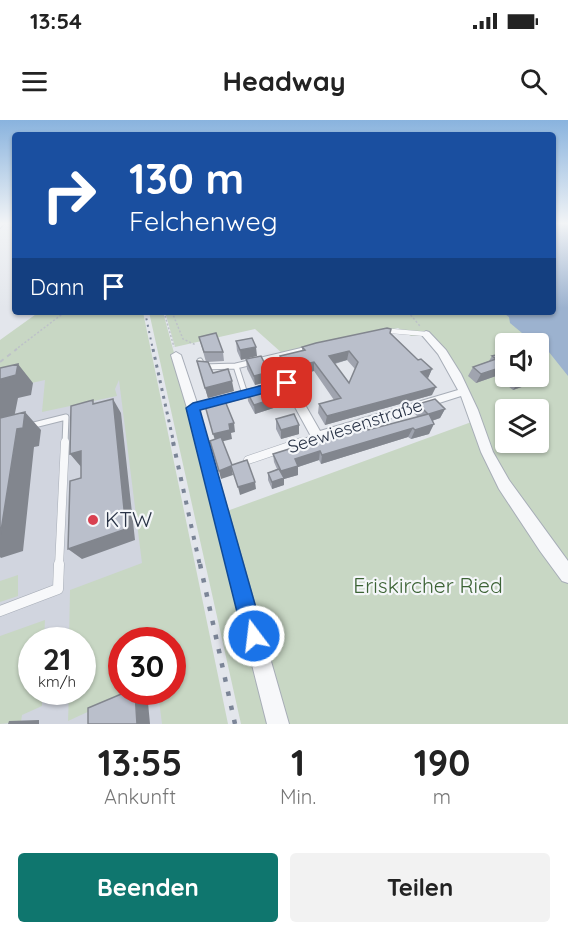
<!DOCTYPE html>
<html lang="de">
<head>
<meta charset="utf-8">
<style>
	body { margin:0; font-family:Quicksand,sans-serif; background:#f2f2f2; color:#222; height:100vh; display:flex; flex-direction:column; font-size:22px; white-space:nowrap }
	* { box-sizing:border-box; margin:0 }
	p { font-size:20px; color:#767676 }
	.icon { flex:none; width:33px; height:33px; fill:none; stroke:currentColor; stroke-width:2; stroke-linecap:round; stroke-linejoin:round }
	.map { position:relative; height:604px; overflow:hidden }
	.side { display:flex; flex-direction:column; background:#fff; flex:1 }
	.side>* { flex:none }
	.hud { position:absolute; left:12px; top:12px; width:544px; height:183px; border-radius:6px; box-shadow:0 2px 4px #0004; background:#1a4fa0; color:#fff; overflow:hidden }
	.tools { position:absolute; left:495px; top:213px; display:grid; gap:12px }
	.tools a { display:grid; place-items:center; width:54px; height:54px; border-radius:6px; background:#fff; box-shadow:0 2px 4px #0004; font-size:30px }
	.speed { position:absolute; left:18px; top:507px; display:flex; gap:12px; font-size:30px; font-weight:700; text-align:center }
	.speed>* { display:grid; place-content:center; width:78px; height:78px; border-radius:50%; background:#fff; box-shadow:0 2px 4px #0004; line-height:1 }
	.speed small { font-size:15px; font-weight:400 }
	.speed .limit { border:9px solid #d22; background:#fff; color:#111 }
	.pin { position:absolute; display:grid; place-items:center; width:51px; height:51px; color:#fff; margin:-26px; border-radius:12px; box-shadow:0 3px 9px #0006 }
	.me { position:absolute; width:66px; margin:-33px; rotate:345deg; stroke-linejoin:round; filter:drop-shadow(0 0 4px #0008) }
	.turn { display:flex; align-items:center; gap:21px; height:126px; padding:0 18px; font-size:27px }
	.turn .icon { width:78px; height:78px; stroke-width:2.5 }
	.turn b { display:block; font-size:42px; line-height:51px }
	.then { display:flex; align-items:center; height:57px; padding:0 18px; background:#0003; gap:12px; font-size:22px }
	.eta { display:flex; justify-content:space-evenly; align-items:center; height:102px; text-align:center }
	.eta b { font-size:36px; font-weight:800; line-height:42px }
	.cta { display:flex; gap:12px; margin-top:auto; padding:12px 18px }
	.cta a { flex:1; height:69px; border-radius:6px; background:#0f766e; color:#fff; font-size:24px; font-weight:800; line-height:69px; text-align:center }
	.cta a+a { background:#f2f2f2; color:#222 }
	.status { display:flex; justify-content:space-between; align-items:center; height:42px; padding:0 30px; background:#fff; direction:ltr }
	.status svg { height:16px; fill:currentColor }
	header { display:flex; justify-content:space-between; align-items:center; height:78px; padding:0 18px; background:#fff; font-size:27px; font-weight:800 }
	.map>svg:first-child { display:block }
	.built { fill:#d1d5df; fill-rule:evenodd }
	.green { fill:#c8d7c4; fill-rule:evenodd }
	.water { fill:#9cb2cf }
	.lines { fill:none; stroke-linecap:round; stroke-linejoin:round }
	.lane-far3-casing { stroke:#a7adb7; stroke-width:5 }
	.lane-far2-casing { stroke:#a7adb7; stroke-width:7 }
	.lane-far1-casing { stroke:#a7adb7; stroke-width:9 }
	.lane-casing { stroke:#a7adb7; stroke-width:11 }
	.street-casing { stroke:#a7adb7; stroke-width:2 }
	.path-far1 { stroke:#bdc1c8; stroke-width:1.5; stroke-dasharray:2 2; stroke-linecap:butt }
	.path { stroke:#bdc1c8; stroke-width:2; stroke-dasharray:4.5 4.5; stroke-linecap:butt }
	.lane-far3 { stroke:#f7f8fa; stroke-width:4.5 }
	.lane-far2 { stroke:#f7f8fa; stroke-width:5 }
	.lane-far1 { stroke:#f7f8fa; stroke-width:8 }
	.lane { stroke:#f7f8fa; stroke-width:10 }
	.street { fill:#f7f8fa; fill-rule:evenodd }
	.rail-far3 { stroke:#7b8597; stroke-width:2; stroke-dasharray:2 4.5; stroke-linecap:butt }
	.rail-far2 { stroke:#7b8597; stroke-width:3; stroke-dasharray:3 5; stroke-linecap:butt }
	.rail-far1 { stroke:#7b8597; stroke-width:4; stroke-dasharray:4 8; stroke-linecap:butt }
	.rail { stroke:#7b8597; stroke-width:4.5; stroke-dasharray:4.5 10; stroke-linecap:butt }
	.wall { fill:#a0a4af; fill-rule:evenodd }
	.shaded-wall { fill:#82868e }
	.building { fill:#babfcb; stroke:#82868e; stroke-width:1.5; fill-rule:evenodd }
	.route { fill:#1a73e8; stroke:#114b97; stroke-width:1.5 }
	.poi-dot { fill:#d94050; stroke:#f4f6f9; stroke-width:2 }
	.labels { text-anchor:middle; stroke-width:4.5; stroke-linejoin:round; paint-order:stroke }
	.street-label { font-size:18px; fill:#293346; stroke:#f4f6f9 }
	.near-poi-label { font-size:21px; fill:#293346; stroke:#f4f6f9; text-anchor:start }
	.near-park-label { font-size:21px; fill:#3c6335; stroke:#f4f6f9 }
</style>
</head>
<body>
<div class="status"><b>13:54</b><svg viewBox="0 0 49 12"><path d="M0 12V9h3v3zM5 12V6h3v6zM10 12V3h3v9zM15 12V0h3v12zM26 1h20v11H26zM47 4h2v5h-2z"/></svg></div>
<header><svg class="icon" aria-label="menu" viewBox="0 0 24 24"><path d="M4 6h16M4 12h16M4 18h16"/></svg>Headway<svg class="icon" aria-label="search" viewBox="0 0 24 24"><circle cx="10" cy="10" r="6"/><path d="M15 15l6 6"/></svg></header>
<div class="map">
<svg width="568" height="604" viewBox="0 0 568 604">
	<rect width="100%" height="100%" fill="#e3e6ec"/>
	<path class="built" d="M50 250 133 260 187 604H0V264ZM32 520H82V572H32ZM122 520H172V572H122Z"/>
	<path class="green" d="M554 103H568V604H281L227 391 477 300 464 269 433 216H411L398 208 283 234 255 209 175 227 165 192H554ZM506 224H538V256H506ZM506 290H538V322H506Z
		M39 192H143L228 604H162L158 572H172V520H122V572H131L68 601 69 572H82V520H69L70 470 142 443 119 260 115 269 117 276 42 292 45 260 0 270V220Z
		M149 192H163L274 604H241Z
		M18 455V476L0 482V461Z
		M45 500 44 520H32V572H42V586L22 595 21 602 0 604V516Z"/>
	<path class="water" d="M554 103H568V256L537 217 522 213 510 203 509 197 502 192H554Z"/>
	<g class="lines">
		<defs>
			<path id="lane-far3" d="M382 213 391 211 426 214
				M302 230 308 229"/>
			<path id="lane-far2" d="M200 241 203 247 236 246 245 274
				M236 246 308 229
				M30 306 66 297 65 324
				M297 324 317 317"/>
			<path id="lane-far1" d="M248 340 301 322
				M59 446 65 322"/>
			<path id="lane" d="M0 491 58 469 59 444"/>
			<path id="street" d="M0 103H4L0 108Z
				M426 211 429 212 446 230 461 254 478 290 493 332 509 360 568 441V463L562 461 540 431 499 369 481 332 461 276 317 322 313 320 284 267 199 290 289 604H267L187 288 171 235 176 232 181 235 197 283 287 259 291 260 320 311 458 270 438 234 421 214Z"/>
		</defs>
		<use href="#lane-far3" class="lane-far3-casing"/>
		<use href="#lane-far2" class="lane-far2-casing"/>
		<use href="#lane-far1" class="lane-far1-casing"/>
		<use href="#lane" class="lane-casing"/>
		<use href="#street" class="street-casing"/>
		<path class="path-far1" d="M164 192 174 227
			M172 192 183 219 196 225
			M408 192 420 206
			M15 230 65 192"/>
		<path class="path" d="M0 242 17 229"/>
		<use href="#lane-far3" class="lane-far3"/>
		<use href="#lane-far2" class="lane-far2"/>
		<use href="#lane-far1" class="lane-far1"/>
		<use href="#lane" class="lane"/>
		<use href="#street" class="street"/>
		<path class="rail-far3" d="M145 192 153 230"/>
		<path class="rail-far2" d="M153 229 174 324"/>
		<path class="rail-far1" d="M173 322 200 446"/>
		<path class="rail" d="M200 444 235 604"/>
	</g>
	<path class="wall" d="M390 213 418 240 432 249 428 258 432 275 325 305 318 293 319 284 334 280 314 251 287 257 281 245 280 236 302 231V227ZM347 240 355 249 349 263 335 244Z
		M199 217 223 232 224 241 207 242 213 253 234 271 208 278 197 241 206 242Z
		M252 218 241 240 237 231 236 221Z
		M506 233V256H538L533 263 513 270 496 256 476 263 468 256 473 247 489 241 492 236Z
		M246 239 269 252 270 261 255 265 247 249Z
		M247 272 289 283 255 294 248 281Z
		M418 284 445 289 440 298 432 301 429 314 411 319 408 317 321 344 319 340 298 347V355L284 359V365L272 369 268 360V353L277 349 274 342 273 334 303 325V321L368 310 418 297 414 293Z
		M276 299 299 314 281 319 276 309Z"/>
	<path class="shaded-wall" d="M256 227 257 236 241 240 240 230Z
		M349 231 347 240 328 245 329 236Z
		M314 242V251L287 257V248Z
		M18 244 33 263 31 275 18 278 14 298 0 302V264L1 259Z
		M502 247 496 256 476 263 481 254Z
		M432 249 428 258 421 252Z
		M269 252 270 261 255 265 254 256Z
		M532 256H538L533 263 513 270 520 260Z
		M232 261 234 271 208 278 205 268Z
		M436 267 432 275 325 305 327 296Z
		M290 273 289 283 255 294 254 285Z
		M113 279 121 293 135 420 82 439 68 429Z
		M445 289 440 298 425 303 429 294Z
		M25 292 41 310 39 326 34 327 23 431 1 438 0 437V416L17 309Z
		M234 303 235 312 231 313 232 319 216 323 213 314 229 304Z
		M434 304 429 314 411 319 415 310Z
		M299 305V314L281 319V310Z
		M413 308 408 317 321 344 322 335Z
		M81 331 82 348 70 334Z
		M320 331 319 340 298 347V355L284 359V365L272 369V362L281 351 295 339Z
		M231 346 233 355 221 359 219 351Z
		M255 362 256 369 240 375 238 367Z
		M135 572H147L150 604H137Z
		M39 600V604H8L9 601Z"/>
	<path class="building" d="M387 208 391 209 390 213 418 240 421 239 432 249 421 252 436 267 327 296 319 284 341 278 314 242 287 248 280 236 305 230 302 227 316 223ZM349 231 358 242 349 263 329 236Z
		M216 213 223 232H204L199 217Z
		M252 218 256 227 240 230 236 221Z
		M506 233V249L502 247 481 254 473 247 496 239 492 236Z
		M261 236 269 252 254 256 246 239Z
		M197 241 208 242 213 253 228 249 232 261 205 268Z
		M18 244 16 255 1 259 0 264V248Z
		M515 256H532L520 260Z
		M281 261 290 273 254 285 247 272 259 266Z
		M223 276 234 303 229 304 230 310 213 314 204 282Z
		M113 279 126 409 68 429 70 361 81 358V331L70 334 71 286 93 280V284Z
		M435 279 445 289 429 294 434 304 415 310 413 308 322 335 320 331 295 339 298 346 281 351 273 334 305 324 303 321 364 304 368 310 428 294 418 284Z
		M25 292 23 308 17 309 0 417V298Z
		M294 294 299 305 281 310 276 299Z
		M221 317 232 345 247 340 255 362 238 367 231 346 219 351 210 321Z
		M279 349 284 358 272 362 268 353Z
		M126 572H135L137 604H88V588Z"/>
	<linearGradient id="sky" x2="0" y2="1"><stop stop-color="#89b3de"/><stop offset="0.55" stop-color="#f2f4f6"/><stop offset="1" stop-color="#f2f4f6" stop-opacity="0"/></linearGradient>
	<rect width="568" height="188" fill="url(#sky)"/>
	<path class="route" d="M287 259 293 263 291 266 200 290 264 516 261 524 254 527 246 524 243 516 186 288 193 283Z"/>
	<circle class="poi-dot" cx="93" cy="400" r="6"/>
	<g class="labels">
		<g class="street-label">
			<text transform="translate(355 306) rotate(-18)" y="6">Seewiesenstraße</text>
		</g>
		<g class="near-poi-label">
			<text x="105" y="407">KTW</text>
		</g>
		<g class="near-park-label">
			<text x="428" y="473">Eriskircher Ried</text>
		</g>
	</g>
</svg>
<div class="tools">
<a><svg class="icon" aria-label="sound" viewBox="0 0 24 24"><path d="M4 9h4l5-4v14l-5-4H4zM17 9q2 3 0 6"/></svg></a>
<a><svg class="icon" aria-label="layers" viewBox="0 0 24 24"><path d="M12 4l9 5-9 5-9-5zM3 14l9 5 9-5"/></svg></a>
</div>
<div class="speed"><div>21<small>km/h</small></div><div class="limit">30</div></div>
<div class="pin" style="left:287px;top:263px;background:#d93025"><svg class="icon" aria-label="arrive" viewBox="0 0 24 24"><path d="M6 21V4h12l-3 4 3 4H6"/></svg></div>
<svg class="me" style="left:254px;top:516px" viewBox="-20 -20 40 40"><circle r="17" fill="#1a73e8" stroke="#fff" stroke-width="3"/><path d="M0-11L8 9 0 5-8 9z" fill="#fff"/></svg>
<div class="hud">
<div class="turn"><svg class="icon" aria-label="right" viewBox="0 0 24 24"><path d="M7 20v-9h11M14 6l5 5-5 5"/></svg><div><b>130 m</b>Felchenweg</div></div>
<div class="then">Dann<svg class="icon" aria-label="arrive" viewBox="0 0 24 24"><path d="M6 21V4h12l-3 4 3 4H6"/></svg></div>
</div>
</div>
<section class="side">
<div class="eta">
<div><b>13:55</b><p>Ankunft</p></div>
<div><b>1</b><p>Min.</p></div>
<div><b>190</b><p>m</p></div>
</div>
<div class="cta"><a>Beenden</a><a>Teilen</a></div>
</section>
</body>
</html>
